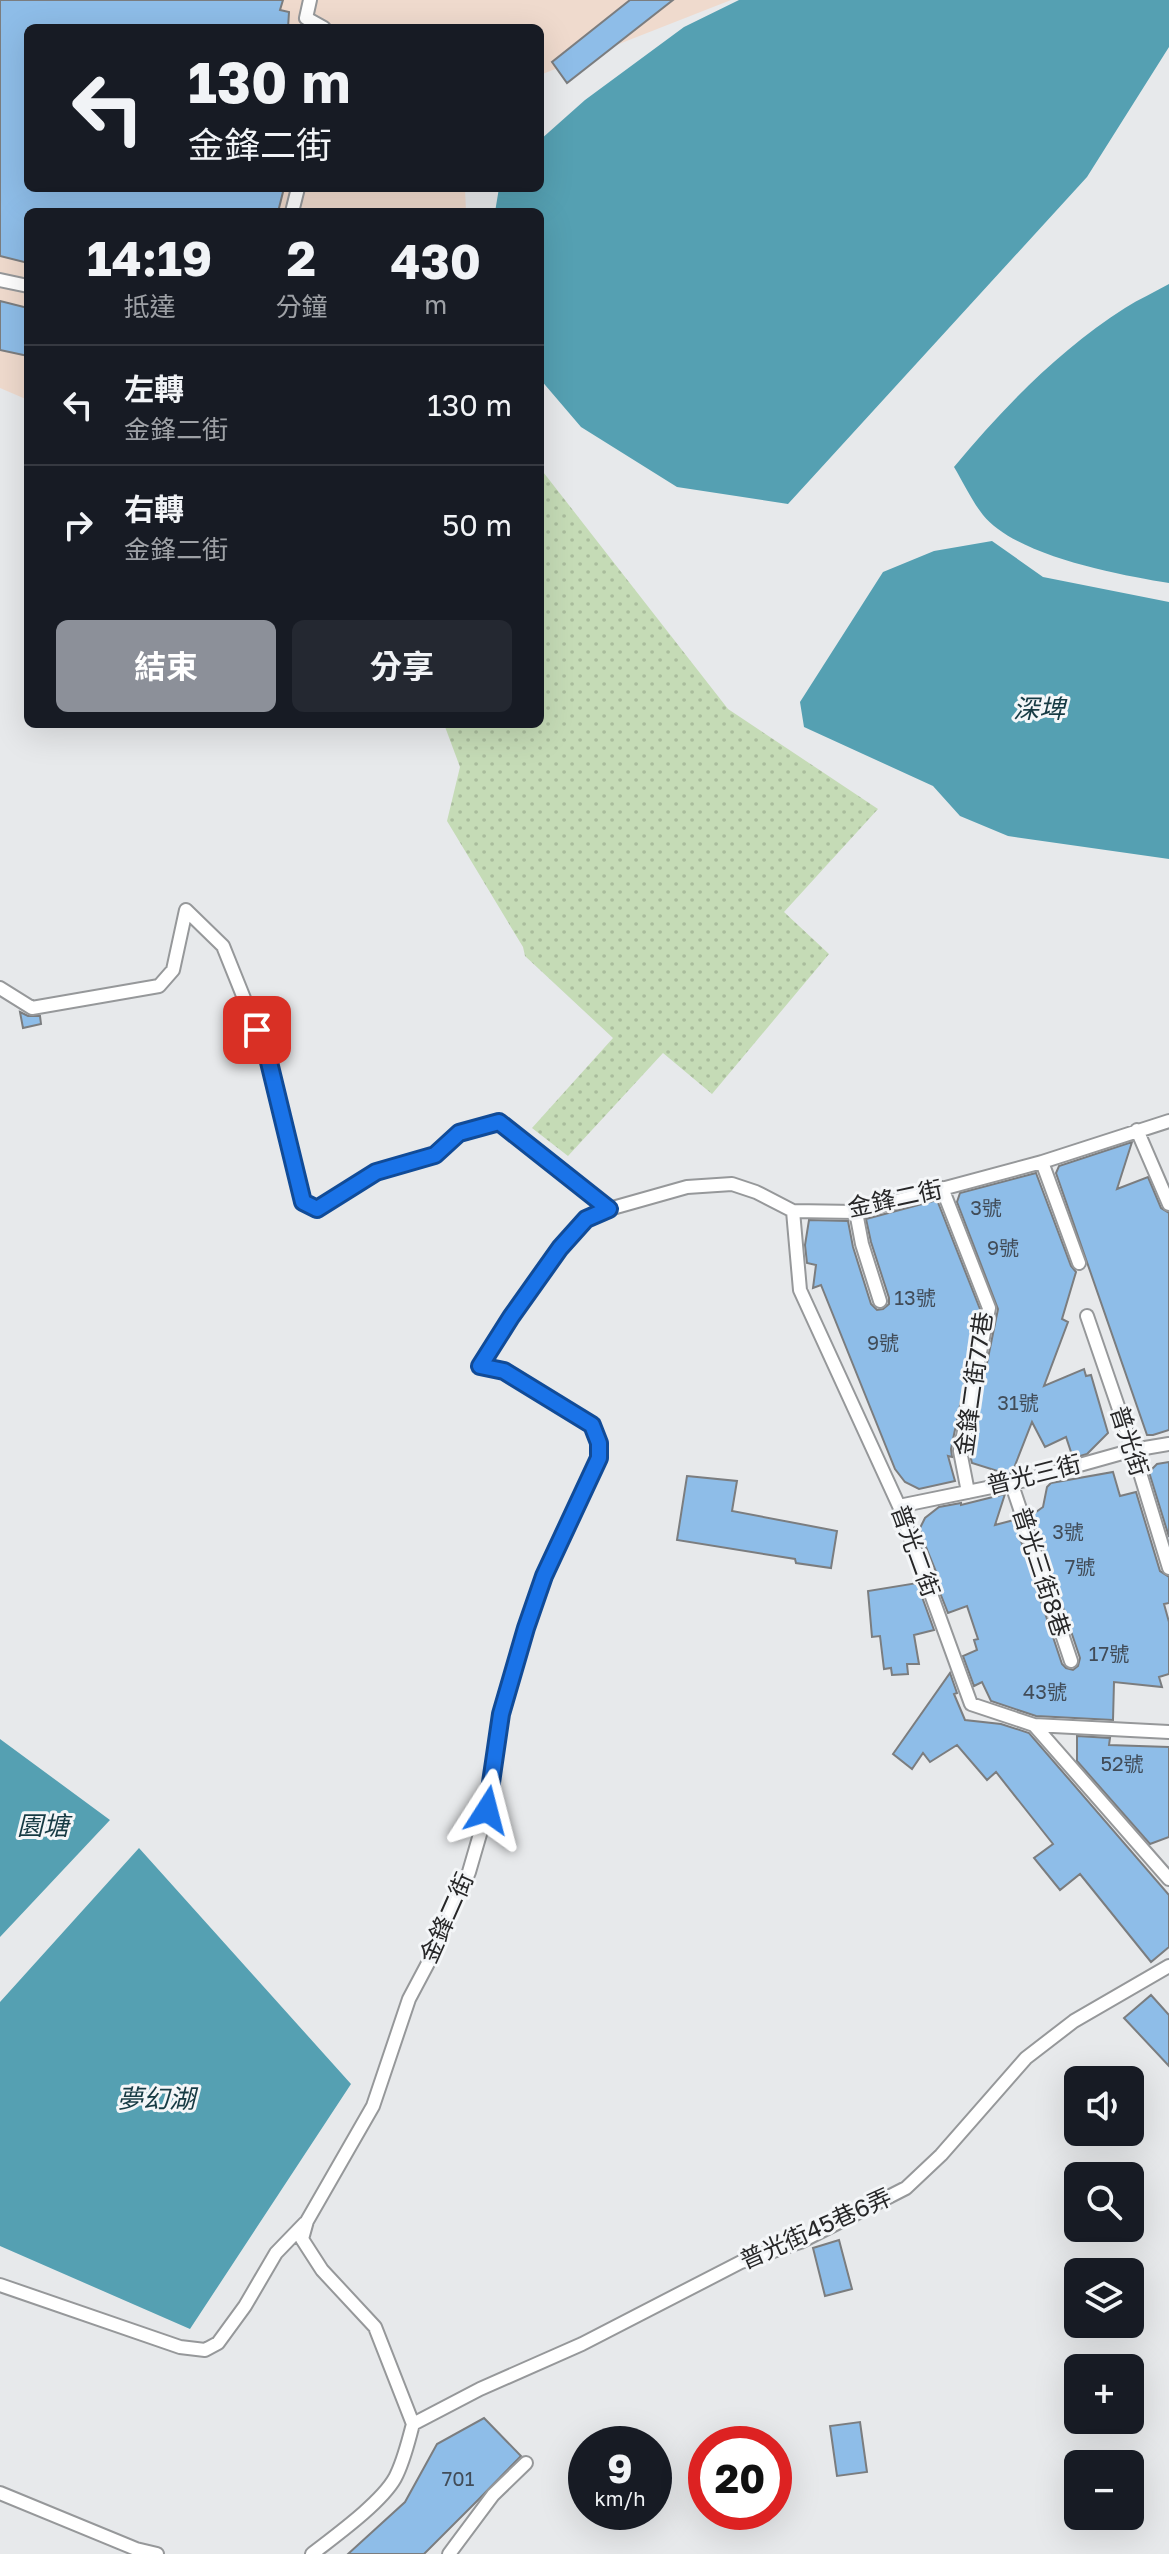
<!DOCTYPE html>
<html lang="zh-TW">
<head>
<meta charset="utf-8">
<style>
	body { margin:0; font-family:"Golos Text","Noto Sans TC",sans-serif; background:#242831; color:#f1f3f6; height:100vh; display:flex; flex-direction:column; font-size:30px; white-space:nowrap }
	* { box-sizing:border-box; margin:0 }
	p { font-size:26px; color:#9ea1a6 }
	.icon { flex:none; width:44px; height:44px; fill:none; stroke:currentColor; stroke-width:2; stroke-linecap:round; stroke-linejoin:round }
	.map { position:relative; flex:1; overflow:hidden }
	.drawer { position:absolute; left:24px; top:208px; width:520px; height:520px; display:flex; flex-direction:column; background:#171b24; border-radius:12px; box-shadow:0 8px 32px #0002 }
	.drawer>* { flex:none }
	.guide { position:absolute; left:24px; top:24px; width:520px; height:168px; border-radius:12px; box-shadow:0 8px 32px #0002; background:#171b24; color:#f1f3f6; overflow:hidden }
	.controls { position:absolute; left:1064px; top:2066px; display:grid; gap:16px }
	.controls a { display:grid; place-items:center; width:80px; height:80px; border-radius:12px; background:#171b24; box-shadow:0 8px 32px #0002; font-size:40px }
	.speed { position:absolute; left:568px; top:2426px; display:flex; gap:16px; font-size:40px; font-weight:700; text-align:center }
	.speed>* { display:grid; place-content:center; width:104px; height:104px; border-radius:50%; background:#171b24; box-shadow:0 8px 32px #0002; line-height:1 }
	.speed small { font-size:20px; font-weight:400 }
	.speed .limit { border:12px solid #d22; background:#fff; color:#111 }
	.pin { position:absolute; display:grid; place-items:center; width:68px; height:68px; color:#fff; margin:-34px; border-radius:16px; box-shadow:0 4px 12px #0006 }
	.me { position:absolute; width:88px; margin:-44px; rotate:9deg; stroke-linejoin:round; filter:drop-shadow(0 0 6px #0008) }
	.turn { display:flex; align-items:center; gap:28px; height:168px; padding:0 32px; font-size:36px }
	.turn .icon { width:104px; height:104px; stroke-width:2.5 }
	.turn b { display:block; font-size:56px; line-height:68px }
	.eta { display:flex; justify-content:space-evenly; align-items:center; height:136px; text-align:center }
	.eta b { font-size:48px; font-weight:700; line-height:56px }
	.action { display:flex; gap:16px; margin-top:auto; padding:16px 32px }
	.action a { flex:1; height:92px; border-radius:12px; background:#8c9099; color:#fff; font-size:32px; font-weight:700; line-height:92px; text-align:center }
	.action a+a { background:#242831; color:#f1f3f6 }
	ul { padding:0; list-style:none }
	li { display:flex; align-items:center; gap:24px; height:120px; padding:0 32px; border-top:2px solid #363941 }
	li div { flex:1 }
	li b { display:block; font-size:30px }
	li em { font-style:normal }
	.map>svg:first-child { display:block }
	.industrial { fill:#efdacd }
	.grass { fill:url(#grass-dots) }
	.water { fill:#55a0b2 }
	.building { fill:#8ebde8; stroke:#7b7d7f; stroke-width:2 }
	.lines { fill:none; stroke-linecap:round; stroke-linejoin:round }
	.service-casing { stroke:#96989a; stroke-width:16 }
	.service { stroke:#fff; stroke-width:12 }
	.route-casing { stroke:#114b97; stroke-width:20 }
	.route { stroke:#1a73e8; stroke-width:14 }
	.labels { text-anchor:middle; stroke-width:6; stroke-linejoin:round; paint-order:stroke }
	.number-label { font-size:20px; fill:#414c58 }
	.street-label { font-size:24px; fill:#272728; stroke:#f4f6f8 }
	.water-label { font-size:26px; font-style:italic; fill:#163a43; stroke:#f4f6f8 }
</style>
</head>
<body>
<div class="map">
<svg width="1169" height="2554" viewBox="0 0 1169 2554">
	<defs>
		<pattern id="grass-dots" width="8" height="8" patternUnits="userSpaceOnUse" patternTransform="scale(2)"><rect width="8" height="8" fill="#c5dbb6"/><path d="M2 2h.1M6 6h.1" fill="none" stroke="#a9bc9c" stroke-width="1.8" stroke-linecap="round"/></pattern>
	</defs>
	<rect width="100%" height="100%" fill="#e7e9eb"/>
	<path class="industrial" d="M0 0H731L540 75V28H28V188H465L466 212H28V400L0 388Z"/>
	<path class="grass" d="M540 468 728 709 878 809 784 912 829 954 712 1094 663 1053 568 1156 532 1128 613 1038 525 956 523 947 447 821 460 767 444 724H540Z"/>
	<path class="water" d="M739 0H1169V47L1087 177 788 504 677 487 581 427 540 379V212H495L499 188H540V140L585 100 684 27Z
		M1169 284V583C1119 575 1016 556 983 515 972 501 963 482 954 467 1004 407 1059 350 1125 308 1139 299 1155 292 1169 284Z
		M992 541 1043 577 1169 602V859L1008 836 960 816 933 786 804 727 800 702 883 572 934 551Z
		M0 1739 110 1820 0 1937Z
		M139 1848 351 2084 190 2329 0 2246V2002Z"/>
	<path class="building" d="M0 0H283L280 10 289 12 288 28H28V188H284L278 212H28V263L0 256Z
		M630 0H673L567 83 552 62Z
		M0 301 28 308V356L0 350Z
		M20 1012 28 1016H40L41 1024 23 1028Z
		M1132 1142 1117 1189 1148 1177 1161 1208 1169 1213V1430L1153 1435H1147L1056 1173 1059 1166Z
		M1036 1173 1071 1266 1076 1272 1062 1319 1068 1322 1044 1386 1084 1369 1086 1376 1091 1375 1108 1433 1087 1454 1073 1458 1066 1437 1045 1447 1032 1422 1012 1473 1007 1474 972 1463 969 1451 998 1309 957 1202 960 1193Z
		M937 1200 980 1309 951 1449 952 1457 948 1456 955 1481 919 1489 905 1482 895 1469 821 1285 813 1288 816 1265 807 1263 805 1245 809 1220 848 1221 853 1247 871 1304 877 1310 883 1309 889 1304V1298L871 1242 866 1219Z
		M1169 1462V1537L1149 1472 1157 1464Z
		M1113 1472 1120 1496 1136 1492 1160 1571 1169 1577V1603L1164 1604 1169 1622V1674L1159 1677 1162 1687 1114 1682 1113 1720 1036 1716 991 1701 982 1682 974 1686 963 1656 977 1650 974 1640 978 1639 967 1606 948 1613 935 1580 939 1579 921 1535 920 1528 925 1518 939 1507 961 1503V1505L1005 1494 995 1525 1014 1520 1062 1664 1066 1668 1073 1670 1078 1666 1080 1658 1032 1515 1043 1507 1047 1487 1051 1483Z
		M687 1476 737 1481 732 1511 837 1531 831 1568 796 1563 795 1559 677 1540Z
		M917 1583 934 1630 914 1635 919 1664H907L908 1674 892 1675 891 1668 884 1669 880 1636 872 1637 868 1591Z
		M950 1673 957 1693 954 1694 965 1720 1001 1724 1029 1733 1169 1895V1947L1151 1962 1080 1874 1060 1890 1034 1858 1053 1844 996 1772 987 1780 957 1745 930 1762 923 1753 912 1769 893 1754Z
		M1077 1736 1110 1738 1109 1745 1169 1747V1837L1150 1844 1077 1761Z
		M1151 1995 1169 2015V2066L1124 2018Z
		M839 2240 852 2289 825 2296 813 2248Z
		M484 2418 521 2456 478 2500 424 2554H348L405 2502 437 2444Z
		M860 2422 867 2472 837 2476 830 2426Z"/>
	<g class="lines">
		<defs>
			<path id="service" d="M310 0 306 18 324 28
				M292 212 298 188
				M0 280 28 286
				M0 988 32 1008 159 986 173 970 186 910 223 946 268 1058 303 1202 317 1209 376 1172 435 1155 459 1133 499 1122 609 1209
				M1137 1130 1169 1204
				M1042 1162 1079 1263
				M942 1188 989 1308 960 1451 968 1492
				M793 1211 800 1290 899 1506 971 1704 1034 1725 1169 1732
				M856 1212 862 1244 880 1301
				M1087 1316 1133 1450 1169 1568
				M1011 1482 1071 1661
				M899 1506 1026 1480 1133 1450 1169 1444
				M1034 1725 1169 1879
				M0 2285 180 2347 205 2350 218 2343 245 2306 276 2253 305 2223
				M413 2424 375 2327 322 2270 302 2239 307 2221 373 2106 409 1999 435 1950 469 1872 487 1810 501 1714 526 1628 544 1576 599 1458V1443L592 1425 504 1371 480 1366 511 1317 560 1248 586 1219 609 1209 687 1187 732 1184 756 1192 793 1211 856 1212 1042 1162 1169 1121
				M413 2424 480 2389 582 2344 741 2262 800 2242 906 2188 941 2155 1026 2058 1074 2021 1169 1966
				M0 2493 136 2549 157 2554
				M312 2554C335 2536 381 2503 395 2478 404 2461 408 2442 413 2424
				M449 2554 493 2495 526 2463"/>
		</defs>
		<use href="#service" class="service-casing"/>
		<use href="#service" class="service"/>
	</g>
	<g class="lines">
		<defs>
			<path id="route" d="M257 1030 268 1058 303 1202 317 1209 376 1172 435 1155 459 1133 499 1122 609 1209 586 1219 560 1248 511 1317 480 1366 504 1371 592 1425 599 1443V1458L544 1576 526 1628 501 1714 487 1810"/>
		</defs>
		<use href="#route" class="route-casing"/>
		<use href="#route" class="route"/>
	</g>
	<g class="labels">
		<g class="number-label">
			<text x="986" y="1215">3號</text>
			<text x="1003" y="1255">9號</text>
			<text x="915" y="1305">13號</text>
			<text x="883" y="1350">9號</text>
			<text x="1018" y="1410">31號</text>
			<text x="1068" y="1539">3號</text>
			<text x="1080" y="1574">7號</text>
			<text x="1109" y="1661">17號</text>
			<text x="1045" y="1699">43號</text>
			<text x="1122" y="1771">52號</text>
			<text x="458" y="2486">701</text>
		</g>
		<g class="street-label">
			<text transform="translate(895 1199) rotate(-12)" y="8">金鋒二街</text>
			<text transform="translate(974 1384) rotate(-82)" y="8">金鋒二街77巷</text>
			<text transform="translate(1129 1441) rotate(72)" y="8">普光街</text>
			<text transform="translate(1034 1475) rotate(-14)" y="8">普光三街</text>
			<text transform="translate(915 1551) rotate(70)" y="8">普光二街</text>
			<text transform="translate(1041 1572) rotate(72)" y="8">普光三街8巷</text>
			<text transform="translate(447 1918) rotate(-66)" y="8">金鋒二街</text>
			<text transform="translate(816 2229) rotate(-24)" y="8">普光街45巷6弄</text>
		</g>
		<g class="water-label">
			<text x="1039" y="718">深埤</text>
			<text x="43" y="1835">園塘</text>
			<text x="156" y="2108">夢幻湖</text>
		</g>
	</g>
</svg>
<div class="controls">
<a><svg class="icon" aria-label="sound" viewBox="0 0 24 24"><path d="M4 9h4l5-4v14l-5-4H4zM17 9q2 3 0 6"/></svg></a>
<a><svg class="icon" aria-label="search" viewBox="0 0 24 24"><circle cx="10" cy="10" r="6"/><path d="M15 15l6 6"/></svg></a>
<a><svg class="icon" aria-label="layers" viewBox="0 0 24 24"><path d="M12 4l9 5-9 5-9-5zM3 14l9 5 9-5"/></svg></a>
<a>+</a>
<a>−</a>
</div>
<div class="speed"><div>9<small>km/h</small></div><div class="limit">20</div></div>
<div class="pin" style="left:257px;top:1030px;background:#d93025"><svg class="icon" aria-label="arrive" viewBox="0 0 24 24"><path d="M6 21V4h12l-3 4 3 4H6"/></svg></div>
<svg class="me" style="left:487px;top:1810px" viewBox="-20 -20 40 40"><path d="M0-17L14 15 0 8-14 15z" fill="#1a73e8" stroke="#fff" stroke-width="4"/></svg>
<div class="guide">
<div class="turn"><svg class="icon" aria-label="left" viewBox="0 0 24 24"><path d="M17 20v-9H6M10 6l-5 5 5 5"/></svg><div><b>130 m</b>金鋒二街</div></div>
</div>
<section class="drawer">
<div class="eta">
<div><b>14:19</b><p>抵達</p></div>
<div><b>2</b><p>分鐘</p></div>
<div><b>430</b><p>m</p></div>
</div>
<ul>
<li><svg class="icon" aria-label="left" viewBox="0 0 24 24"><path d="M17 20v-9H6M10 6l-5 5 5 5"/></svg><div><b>左轉</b><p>金鋒二街</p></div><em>130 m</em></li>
<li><svg class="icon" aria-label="right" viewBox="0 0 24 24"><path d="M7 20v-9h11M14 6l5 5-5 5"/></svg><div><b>右轉</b><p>金鋒二街</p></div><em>50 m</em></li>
</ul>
<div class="action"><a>結束</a><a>分享</a></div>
</section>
</div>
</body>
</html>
